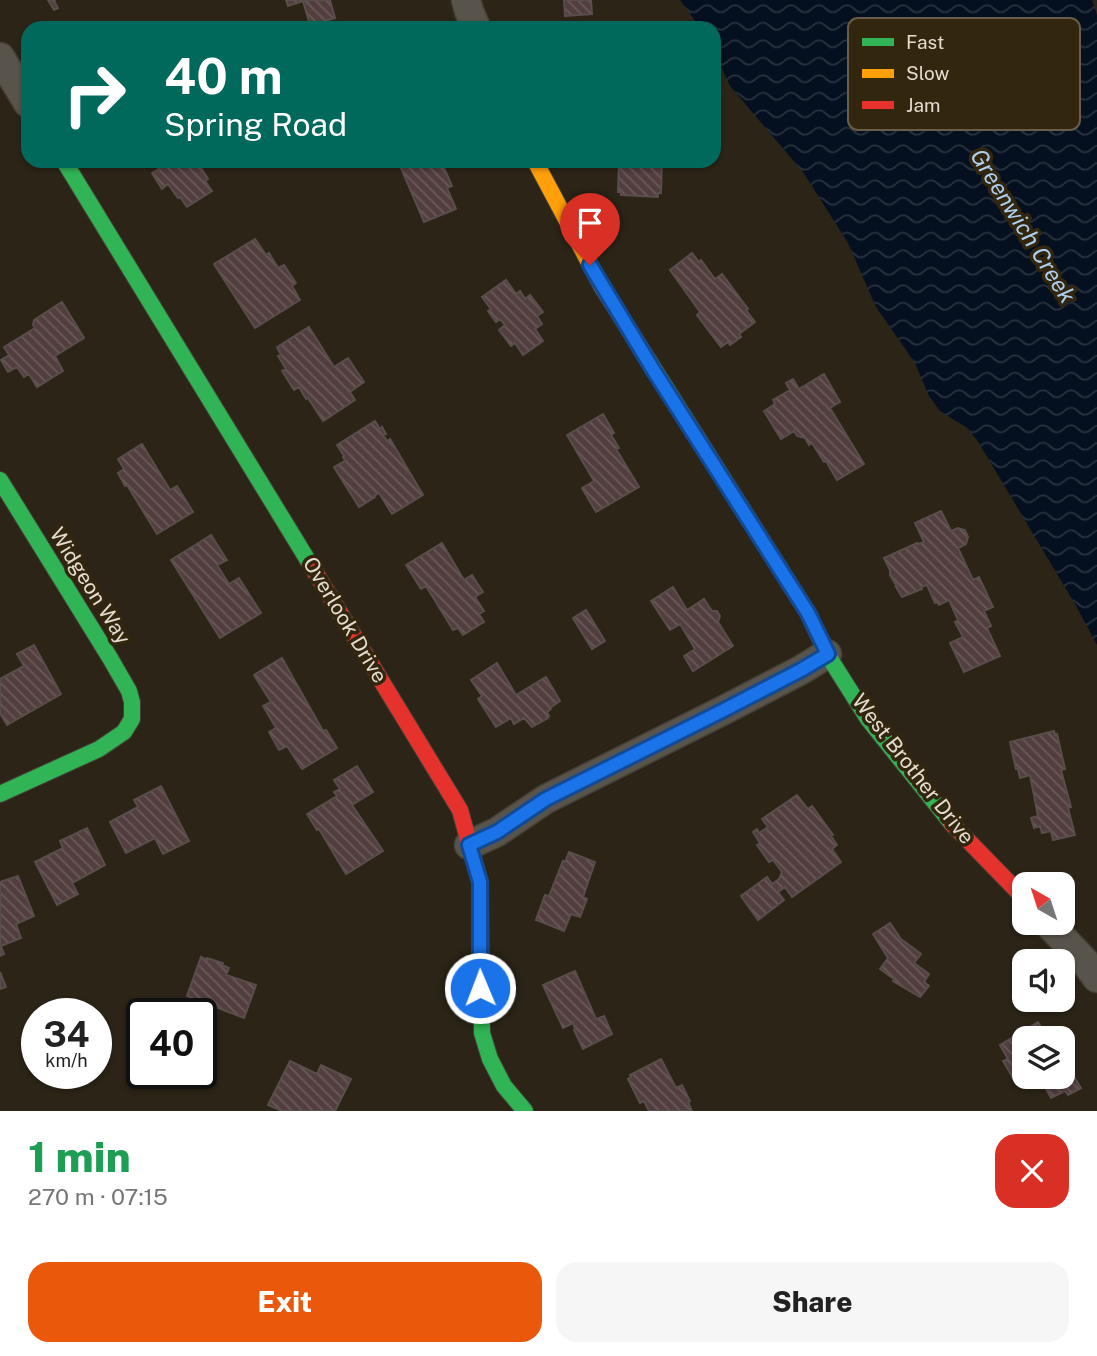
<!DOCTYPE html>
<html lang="en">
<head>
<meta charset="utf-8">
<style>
	body { margin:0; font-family:"Public Sans",sans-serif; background:#f6f6f6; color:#222; height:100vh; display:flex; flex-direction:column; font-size:26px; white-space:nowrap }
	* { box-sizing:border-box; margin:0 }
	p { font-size:23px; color:#767676 }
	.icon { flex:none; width:38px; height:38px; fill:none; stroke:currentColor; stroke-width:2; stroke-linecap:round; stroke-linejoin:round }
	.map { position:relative; height:1111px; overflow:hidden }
	.drawer { display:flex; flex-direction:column; background:#fff; flex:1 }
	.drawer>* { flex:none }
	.guide { position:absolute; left:21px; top:21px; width:700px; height:147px; border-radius:21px; box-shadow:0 2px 5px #0004; background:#00695c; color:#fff; overflow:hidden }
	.needle { width:46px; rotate:321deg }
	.controls { position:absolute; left:1012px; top:872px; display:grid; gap:14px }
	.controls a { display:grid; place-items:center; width:63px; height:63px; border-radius:14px; background:#fff; box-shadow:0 2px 5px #0004; font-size:35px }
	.speed { position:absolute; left:21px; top:998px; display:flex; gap:14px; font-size:35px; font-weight:700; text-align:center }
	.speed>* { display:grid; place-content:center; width:91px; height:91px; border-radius:50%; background:#fff; box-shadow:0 2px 5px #0004; line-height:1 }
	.speed small { font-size:18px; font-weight:400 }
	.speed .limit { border:4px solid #111; border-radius:10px; background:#fff; color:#111 }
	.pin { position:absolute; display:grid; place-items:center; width:60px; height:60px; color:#fff; margin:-72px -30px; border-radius:50% 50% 50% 0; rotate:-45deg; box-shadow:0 0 7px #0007 }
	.pin .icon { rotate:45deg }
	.me { position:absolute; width:77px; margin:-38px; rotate:359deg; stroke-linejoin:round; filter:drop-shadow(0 0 5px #0008) }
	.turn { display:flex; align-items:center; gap:24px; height:147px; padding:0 28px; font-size:32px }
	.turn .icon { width:91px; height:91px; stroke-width:2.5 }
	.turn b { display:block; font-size:49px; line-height:60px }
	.round { display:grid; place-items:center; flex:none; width:74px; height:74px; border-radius:21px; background:#f6f6f6 }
	.headline { display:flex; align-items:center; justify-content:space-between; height:119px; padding:0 28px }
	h1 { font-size:42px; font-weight:800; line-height:52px; color:#1e9e55 }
	.button { display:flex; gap:14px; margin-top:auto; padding:14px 28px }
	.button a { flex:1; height:80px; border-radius:21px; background:#ea580c; color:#fff; font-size:28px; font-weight:800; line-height:80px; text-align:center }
	.button a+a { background:#f6f6f6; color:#222 }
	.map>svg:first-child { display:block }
	.water { fill:url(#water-waves) }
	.building { fill:url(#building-back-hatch); stroke:#584e4b; stroke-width:2 }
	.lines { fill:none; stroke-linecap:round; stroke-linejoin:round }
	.street-casing { stroke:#453f35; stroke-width:31 }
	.fast-casing { stroke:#453f35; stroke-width:18 }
	.slow-casing { stroke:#453f35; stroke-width:18 }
	.jam-casing { stroke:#453f35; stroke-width:18 }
	.street { stroke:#59544b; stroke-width:28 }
	.fast { stroke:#30b455; stroke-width:16 }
	.slow { stroke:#ff9f0a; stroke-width:16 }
	.jam { stroke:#e5322d; stroke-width:16 }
	.route-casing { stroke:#114b97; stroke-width:18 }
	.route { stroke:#1a73e8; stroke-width:12 }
	.labels { text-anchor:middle; stroke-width:7; stroke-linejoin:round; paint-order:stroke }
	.street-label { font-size:21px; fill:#e4dcce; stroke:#33260f }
	.water-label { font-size:23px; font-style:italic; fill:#add0f1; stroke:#33260f }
	.key { fill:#33260f; stroke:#685d48; stroke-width:2 }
	.key-label { font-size:19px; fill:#e4dcce }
</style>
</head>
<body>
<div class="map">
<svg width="1097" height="1111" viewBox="0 0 1097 1111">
	<defs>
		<pattern id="water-waves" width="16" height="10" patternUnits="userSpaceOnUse" patternTransform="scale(1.75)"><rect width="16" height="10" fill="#04101f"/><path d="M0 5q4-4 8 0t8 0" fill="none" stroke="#28323e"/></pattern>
		<pattern id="building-back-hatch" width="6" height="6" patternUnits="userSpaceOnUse" patternTransform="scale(1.75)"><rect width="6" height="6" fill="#523e3f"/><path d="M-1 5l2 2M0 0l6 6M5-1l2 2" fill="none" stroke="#6b595a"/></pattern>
	</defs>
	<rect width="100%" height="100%" fill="#2b2417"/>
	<path class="water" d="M680 0H1092L1097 15V645L1075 604 977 440 967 428 940 411 929 396 915 363 876 307 848 243 803 172 730 86 714 52V28H700Z"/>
	<path class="building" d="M48 0H55L54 1 58 8 54 10Z
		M286 0H330L335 18 310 25 303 1 288 6Z
		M564 0H591L592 14 565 16Z
		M154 161H200L198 163 208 179 205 181 212 191 187 207 180 197 178 198 168 184 162 189 152 173 159 169Z
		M398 161H441L452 186 447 188 456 209 424 222Z
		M619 161H662L661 193H658V197L621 195V192H618Z
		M255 239 266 255 269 253 278 268 284 265 296 283 292 286 300 300 255 328 214 264Z
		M692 253 699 262 701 260 715 279 722 274 748 309 746 310 755 322 739 334 741 337 730 345 728 342 721 347 697 315 700 312 670 270Z
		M506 280 516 294 520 291 525 299 530 295 543 312 537 316 542 324 535 329 543 341 523 355 515 343 511 346 499 330 505 325 500 319 496 322 488 311 491 309 482 297Z
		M62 302 84 338 55 356 63 371 37 387 29 374 24 377 17 367 8 372 1 360 9 355 4 347 35 328 33 325 34 320Z
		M309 327 334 367 348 358 364 382 350 392 355 400 323 421 308 398 306 399 299 387 294 390 282 371 286 369 278 356 281 355 277 347Z
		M824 374 840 402 830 408 864 464 837 480 826 461 824 462 812 443 809 445 805 438 797 436 794 431 781 439 764 411 775 404 773 400 790 390 786 383 793 379 799 389Z
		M603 414 614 433 611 435 619 448 616 449 639 487 596 512 582 488 594 481 567 435Z
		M375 421 380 429 382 427 386 434 383 435 387 441 390 439 423 495 392 514 379 493 374 496 375 497 359 507 334 467 345 461 343 457 344 456 337 445Z
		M142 444 170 490 177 486 193 512 157 534 127 485 125 486 118 473 124 469 118 459Z
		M941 511 951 531 958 528 965 530 968 537 966 544 958 548 973 580 979 577 993 607 984 611 991 626 987 628 1000 656 964 672 950 643 963 637 955 622 958 620 949 600 939 605 937 602 935 603 927 585 921 587 922 589 902 597 896 587H897L890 575V570L884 558 917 543 918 544 924 542 915 523Z
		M211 535 227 560 217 565 229 584 239 578 261 613 220 638 171 560Z
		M442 543 464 580 472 575 483 592 475 597 484 611 479 614 484 622 463 635 458 628 453 630 426 586 421 589 406 565Z
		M673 587 687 610 704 599 712 611H717L720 616 718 622 733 646 693 671 684 656 695 649 680 624 670 630 651 601Z
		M586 610 605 641 592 649 573 618Z
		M34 645 61 694 7 725 0 713V679L24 666 17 654Z
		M282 658 323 731 326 730 337 748 302 769 287 746 279 750 269 732 276 728 263 706 271 702 254 675Z
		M497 663 516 695 546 677 560 701 550 708 551 709 547 712 549 716 547 717 548 718 532 727 524 718 514 724 511 718 496 727 478 699 482 696 471 680Z
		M1054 731 1055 735 1057 734 1065 769 1061 770 1071 807 1068 808 1075 835 1053 840 1051 831 1042 833 1040 826 1034 828 1031 818 1038 816 1030 775 1020 778 1018 769H1016L1010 742Z
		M357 766 373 792 352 805 383 851 346 874 319 829 317 830 307 814 337 796 334 792 340 789 334 780Z
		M161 786 189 841 163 854 155 838 126 853 110 822 138 807 134 800Z
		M797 795 808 809 812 806 833 835 831 836 837 845 832 849 841 862 792 897 785 887 778 892 784 900 758 920 741 896 767 877 772 884 779 879 782 872 773 860 769 862 757 845 760 843 753 832 757 829 759 833 768 827 762 819Z
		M87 828 105 865 72 883 78 894 57 905 35 862 63 848 60 841Z
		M569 852 595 862 583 897 587 899 580 917 571 914 564 931 536 920 545 895 549 896 563 861 565 862Z
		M18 876 34 916 16 924 21 938 1 946 4 954 0 956V882Z
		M890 923 901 939 921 954 914 963 929 974 924 982 929 986 920 997 893 981 894 979 880 969 888 958 873 934Z
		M201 957 207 960V958L223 963 222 965 229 968 226 975 256 985 244 1018 187 996Z
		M575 971 596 1019 604 1016 612 1034 583 1049 574 1030 575 1029 573 1023 563 1028 543 985Z
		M0 972 6 987 0 989Z
		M1038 1022 1048 1038H1024V1076H1028L1016 1083 1003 1061 1008 1059 1000 1045Z
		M1062 1057 1081 1088 1068 1095 1065 1091 1051 1098 1039 1076H1062Z
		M661 1059 676 1088 682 1085 690 1101 688 1102 692 1111H649L644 1101 640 1103 628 1079 631 1077 630 1075Z
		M290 1061 317 1074 321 1065 351 1079 335 1111H282L268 1105Z"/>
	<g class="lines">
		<defs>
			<path id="street" d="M466 0 469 11 476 28
				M0 57 28 103
				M469 845 497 832 546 799 722 711 801 670 827 654
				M1047 922 1085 962 1097 978"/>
			<path id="fast" d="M64 161 312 567
				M649 361 808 613 827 654 868 719 952 824
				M0 480 110 658 129 691 132 702V719L124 732 99 749 0 794
				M476 868 480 882 482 1033 490 1059 504 1086 525 1111"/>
			<path id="slow" d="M535 161 602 287 649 361"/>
			<path id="jam" d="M312 567 460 810 476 868
				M952 824 1024 898"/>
		</defs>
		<use href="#street" class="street-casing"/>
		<use href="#fast" class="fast-casing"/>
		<use href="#slow" class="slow-casing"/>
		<use href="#jam" class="jam-casing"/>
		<use href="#street" class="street"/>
		<use href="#fast" class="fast"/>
		<use href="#slow" class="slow"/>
		<use href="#jam" class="jam"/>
	</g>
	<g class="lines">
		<defs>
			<path id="route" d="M480 988V882L469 845 497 832 546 799 722 711 801 670 828 654 808 613 654 371 590 265"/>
		</defs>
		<use href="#route" class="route-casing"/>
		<use href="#route" class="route"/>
	</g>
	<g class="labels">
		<g class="street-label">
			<text transform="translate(90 586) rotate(58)" y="7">Widgeon Way</text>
			<text transform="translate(345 620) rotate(59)" y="7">Overlook Drive</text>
			<text transform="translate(913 769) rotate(52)" y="7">West Brother Drive</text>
		</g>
		<g class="water-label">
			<text transform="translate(1023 226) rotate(58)" y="8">Greenwich Creek</text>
		</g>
	</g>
	<rect x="848" y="18" width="232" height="112" rx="10" class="key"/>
	<rect x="862" y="38" width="32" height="8" fill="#30b455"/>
	<rect x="862" y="69" width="32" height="9" fill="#ff9f0a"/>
	<rect x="862" y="101" width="32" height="8" fill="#e5322d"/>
	<g class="key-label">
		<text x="906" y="49">Fast</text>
		<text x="906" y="80">Slow</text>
		<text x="906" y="112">Jam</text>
	</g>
</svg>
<div class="controls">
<a><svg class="needle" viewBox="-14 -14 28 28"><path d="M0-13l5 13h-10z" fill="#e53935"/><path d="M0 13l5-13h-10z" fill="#767676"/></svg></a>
<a><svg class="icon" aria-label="sound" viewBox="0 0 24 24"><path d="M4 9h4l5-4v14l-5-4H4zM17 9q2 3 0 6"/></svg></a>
<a><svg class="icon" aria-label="layers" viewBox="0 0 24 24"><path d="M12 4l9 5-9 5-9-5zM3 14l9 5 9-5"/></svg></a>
</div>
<div class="speed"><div>34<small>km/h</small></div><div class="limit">40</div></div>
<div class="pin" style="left:590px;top:265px;background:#d93025"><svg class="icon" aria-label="arrive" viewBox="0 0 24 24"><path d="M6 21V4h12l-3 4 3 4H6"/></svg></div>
<svg class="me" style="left:480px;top:988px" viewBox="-20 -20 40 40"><circle r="17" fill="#1a73e8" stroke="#fff" stroke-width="3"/><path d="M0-11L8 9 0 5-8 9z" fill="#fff"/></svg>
<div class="guide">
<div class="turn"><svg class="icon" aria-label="right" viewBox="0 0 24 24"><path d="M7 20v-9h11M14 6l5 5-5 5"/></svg><div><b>40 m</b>Spring Road</div></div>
</div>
</div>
<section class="drawer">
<div class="headline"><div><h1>1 min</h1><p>270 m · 07:15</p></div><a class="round" style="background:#d93025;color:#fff"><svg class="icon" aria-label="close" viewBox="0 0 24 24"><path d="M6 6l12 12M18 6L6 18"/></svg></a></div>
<div class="button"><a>Exit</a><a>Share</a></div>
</section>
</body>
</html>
